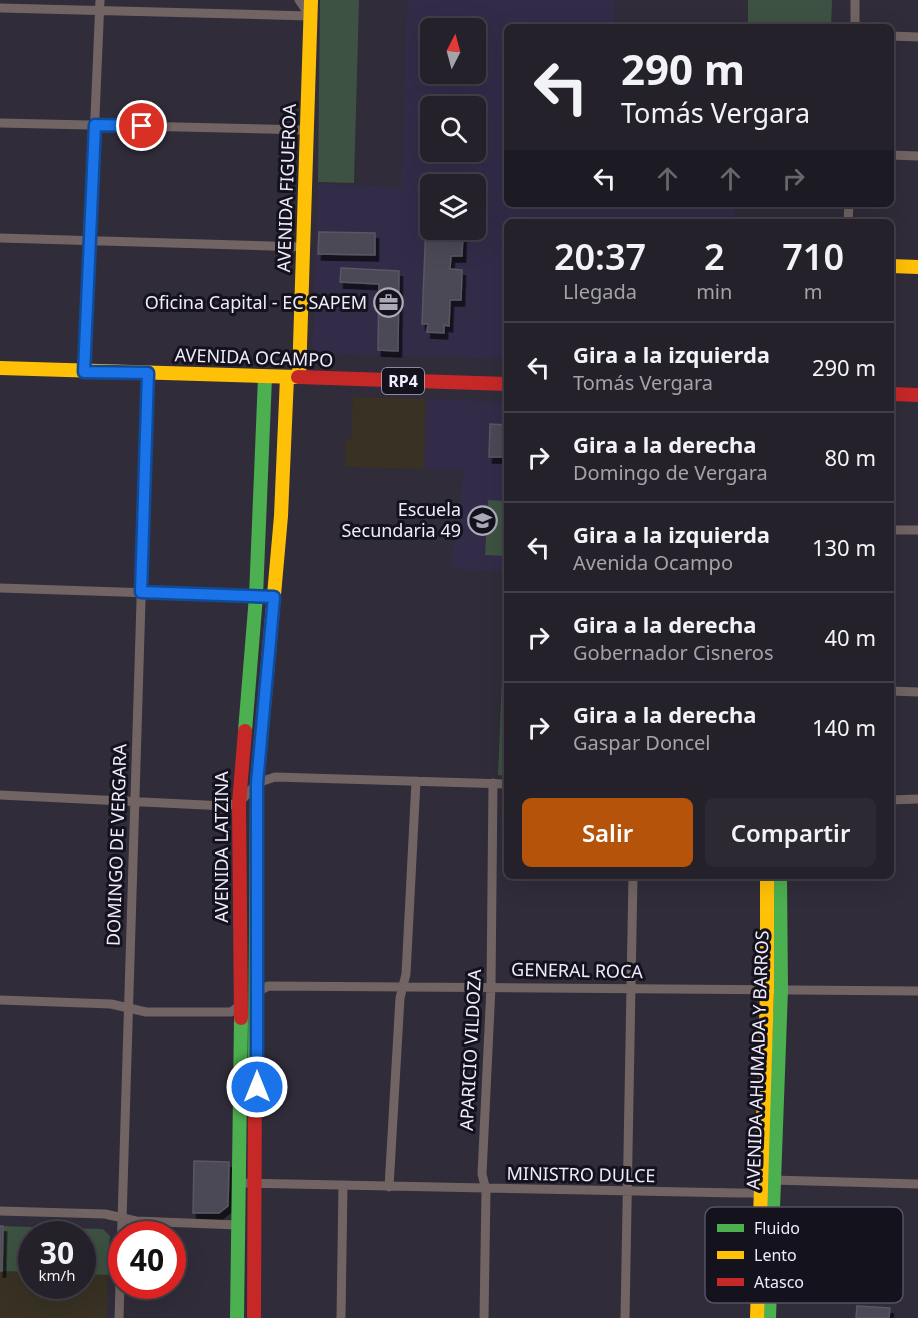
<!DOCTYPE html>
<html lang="es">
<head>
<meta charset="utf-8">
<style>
	body { margin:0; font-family:"Noto Sans",sans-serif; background:#2c2933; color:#f1f3f6; height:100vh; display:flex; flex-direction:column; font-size:22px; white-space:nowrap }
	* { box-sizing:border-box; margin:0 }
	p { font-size:20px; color:#a3a3a9 }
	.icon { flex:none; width:33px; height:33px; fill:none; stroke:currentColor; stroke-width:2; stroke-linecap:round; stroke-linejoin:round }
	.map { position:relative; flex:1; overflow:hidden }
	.sheet { position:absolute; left:504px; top:219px; width:390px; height:660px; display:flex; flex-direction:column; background:#24212b; border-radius:9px; box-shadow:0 6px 24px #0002,0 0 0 2px #413e47 }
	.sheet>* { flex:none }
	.top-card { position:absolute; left:504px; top:24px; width:390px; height:183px; border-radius:9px; box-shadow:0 6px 24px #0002,0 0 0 2px #413e47; background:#24212b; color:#f1f3f6; overflow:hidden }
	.needle { width:39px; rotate:6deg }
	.tools { position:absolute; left:420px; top:18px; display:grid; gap:12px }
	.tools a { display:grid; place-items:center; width:66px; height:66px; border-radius:9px; background:#24212b; box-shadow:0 6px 24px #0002,0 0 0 2px #413e47; font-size:30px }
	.speed { position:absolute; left:18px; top:1221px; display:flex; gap:12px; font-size:30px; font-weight:700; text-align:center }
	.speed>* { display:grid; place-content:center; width:78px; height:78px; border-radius:50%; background:#24212b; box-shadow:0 6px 24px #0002,0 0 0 2px #413e47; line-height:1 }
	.speed small { font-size:15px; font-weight:400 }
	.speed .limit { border:9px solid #d22; background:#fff; color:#111 }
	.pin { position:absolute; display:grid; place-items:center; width:51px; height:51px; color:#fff; margin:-26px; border:3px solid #fff; border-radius:50%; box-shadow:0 2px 6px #0007 }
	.me { position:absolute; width:66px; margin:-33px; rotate:0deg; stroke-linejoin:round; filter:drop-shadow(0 0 4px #0008) }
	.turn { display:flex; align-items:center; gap:21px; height:126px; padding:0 18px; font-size:27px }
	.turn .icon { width:78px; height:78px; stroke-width:2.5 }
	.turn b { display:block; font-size:42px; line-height:51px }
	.lanes { display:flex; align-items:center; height:57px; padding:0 18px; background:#0003; justify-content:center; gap:30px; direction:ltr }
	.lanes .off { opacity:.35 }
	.eta { display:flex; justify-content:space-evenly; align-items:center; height:102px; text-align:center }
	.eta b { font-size:36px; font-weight:600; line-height:42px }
	.button { display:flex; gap:12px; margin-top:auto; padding:12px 18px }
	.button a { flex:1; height:69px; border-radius:9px; background:#b45309; color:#fff; font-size:24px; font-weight:600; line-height:69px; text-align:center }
	.button a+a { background:#2c2933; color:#f1f3f6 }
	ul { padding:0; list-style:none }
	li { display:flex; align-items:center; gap:18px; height:90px; padding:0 18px; border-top:2px solid #413e47 }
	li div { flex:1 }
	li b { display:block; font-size:22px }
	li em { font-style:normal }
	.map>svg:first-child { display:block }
	.commercial { fill:#383124 }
	.built { fill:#332c49; fill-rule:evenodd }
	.green { fill:#3d5242 }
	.building { fill:#4b4854; stroke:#5a5662; stroke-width:1.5; filter:url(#shadow) }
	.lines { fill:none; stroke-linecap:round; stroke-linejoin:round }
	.street { stroke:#716463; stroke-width:9 }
	.fast { stroke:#4caf50; stroke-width:14 }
	.slow { stroke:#ffc107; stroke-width:14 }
	.jam { stroke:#c62828; stroke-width:14 }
	.route-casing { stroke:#114b97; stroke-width:15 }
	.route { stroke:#1a73e8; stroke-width:10 }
	.labels { text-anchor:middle; stroke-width:6; stroke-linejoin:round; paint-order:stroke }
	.shield { fill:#14121d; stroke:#adaab9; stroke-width:1.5 }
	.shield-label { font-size:16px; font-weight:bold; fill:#efebfc }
	.street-label { font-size:18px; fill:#efebfc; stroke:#14121d }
	.poi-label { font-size:18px; fill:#efebfc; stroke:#14121d; text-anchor:end }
	.key { fill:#14121d; stroke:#565360; stroke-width:1.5 }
	.key-label { font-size:16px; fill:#efebfc }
</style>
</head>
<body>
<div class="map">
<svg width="918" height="1318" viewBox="0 0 918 1318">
	<defs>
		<filter id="shadow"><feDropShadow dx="3.5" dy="6" stdDeviation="0" flood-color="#0009"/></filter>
	</defs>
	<rect width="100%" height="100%" fill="#302c39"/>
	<path class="commercial" d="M353 397 426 399 424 469 345 467V440H351Z
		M0 1271 31 1272 32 1286H82L83 1274 108 1275 107 1318H0Z"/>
	<path class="built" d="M409 0H615L614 27H507V204H734L735 222H507V359L312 353 318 184 402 187 406 20ZM430 28H476V74H430ZM430 106H476V152H430ZM430 184H476V230H430Z
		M426 399 507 402V571L450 569 464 471 424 469Z"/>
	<path class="green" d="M320 0H359L354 183 318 182Z
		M748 0H832L831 27H748Z
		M488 500 507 501V556L485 555Z
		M502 679H507V776L498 775Z
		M0 1226 103 1229 110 1236 108 1275 83 1274 82 1234H32L31 1272 0 1271Z"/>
	<path class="building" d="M426 222H430V230H463L462 256H451L450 269 462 270 461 300H450L449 326 444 325V333L427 332 428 324H422Z
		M319 232 375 233V255L318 254Z
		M341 268 399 271 398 351 378 350 379 284 340 282Z
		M490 424 507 425V457H489Z
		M194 1161 229 1162 228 1206 219 1213H193Z
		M0 1226H3L2 1271H0Z
		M857 1306 890 1308 889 1318H856Z"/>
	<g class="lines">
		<path class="street" d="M299 0 310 16
			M0 8 310 16
			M855 27V0
			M891 36 918 37
			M0 123 307 130
			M891 155 918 156
			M848 222 849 204
			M0 238 304 247
			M84 372 100 0
			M891 530H918
			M0 588 274 597
			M891 691 918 692
			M0 795 225 806 239 803 257 783 275 777 507 784
			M891 800 918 799
			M254 994 268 986 918 991
			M0 1000 111 1004 146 1012H231L243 1003
			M238 1183 737 1193H761L772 1180 918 1184
			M389 1187 400 998 406 974 416 781
			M0 1211 105 1214 136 1221 238 1225
			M119 1318 148 373
			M341 1318 343 1185
			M484 1318 486 1190 482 1174 491 987 493 783
			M625 1318 633 876"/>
		<path class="fast" d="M245 731 256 596 265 377
			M255 1071 257 783 267 674
			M237 1318 241 1018
			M769 1318 781 990 780 876"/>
		<path class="slow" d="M891 266 918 267
			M0 368 298 377
			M299 377 311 0
			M267 674 281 516 287 377
			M757 1318 767 990V876"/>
		<path class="jam" d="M298 377 507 384
			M891 394 918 395
			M241 1018 239 803 245 731
			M254 1318 255 1071"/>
	</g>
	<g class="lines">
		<defs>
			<path id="route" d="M142 126 95 125 84 372 148 373 141 592 274 597 257 783V1087"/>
		</defs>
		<use href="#route" class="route-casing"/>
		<use href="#route" class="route"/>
	</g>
	<defs>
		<symbol id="office-ring" viewBox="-11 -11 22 22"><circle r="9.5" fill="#14121d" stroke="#aca8b8" stroke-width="1.5"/><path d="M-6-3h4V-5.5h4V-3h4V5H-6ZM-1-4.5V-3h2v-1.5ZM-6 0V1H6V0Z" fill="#aca8b8"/></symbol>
		<symbol id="school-ring" viewBox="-11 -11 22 22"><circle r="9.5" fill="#14121d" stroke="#aca8b8" stroke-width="1.5"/><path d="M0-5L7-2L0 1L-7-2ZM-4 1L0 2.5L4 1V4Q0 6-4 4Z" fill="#aca8b8"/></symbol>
	</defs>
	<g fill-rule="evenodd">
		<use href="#office-ring" x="372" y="286" width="33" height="33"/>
		<use href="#school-ring" x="466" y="504" width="33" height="33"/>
	</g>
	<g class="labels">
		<rect class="shield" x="382" y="368" width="42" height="26" rx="4.5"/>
		<g class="shield-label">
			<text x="403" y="387">RP4</text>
		</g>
		<g class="street-label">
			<text transform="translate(287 188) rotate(-88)" y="6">AVENIDA FIGUEROA</text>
			<text transform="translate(254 358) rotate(2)" y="6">AVENIDA OCAMPO</text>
			<text transform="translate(117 845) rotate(-88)" y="6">DOMINGO DE VERGARA</text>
			<text transform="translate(222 847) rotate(-90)" y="6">AVENIDA LATZINA</text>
			<text transform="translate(577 971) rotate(1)" y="6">GENERAL ROCA</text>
			<text transform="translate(471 1050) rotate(-87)" y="6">APARICIO VILDOZA</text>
			<text transform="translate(758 1060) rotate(-88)" y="6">AVENIDA AHUMADA Y BARROS</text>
			<text transform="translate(581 1175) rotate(1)" y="6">MINISTRO DULCE</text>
		</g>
		<g class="poi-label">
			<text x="367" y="309">Oficina Capital - EC SAPEM</text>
			<text x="461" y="516">Escuela<tspan x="461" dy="21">Secundaria 49</tspan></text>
		</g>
	</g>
	<rect x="705" y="1207" width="198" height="96" rx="9" class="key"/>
	<rect x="717" y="1224" width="27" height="8" fill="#4caf50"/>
	<rect x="717" y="1251" width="27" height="8" fill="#ffc107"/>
	<rect x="717" y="1278" width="27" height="8" fill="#c62828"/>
	<g class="key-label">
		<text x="754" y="1234">Fluido</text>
		<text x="754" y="1261">Lento</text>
		<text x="754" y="1288">Atasco</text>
	</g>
</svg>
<div class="tools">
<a><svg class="needle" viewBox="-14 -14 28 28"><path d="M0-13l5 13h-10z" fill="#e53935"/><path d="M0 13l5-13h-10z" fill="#a3a3a9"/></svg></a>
<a><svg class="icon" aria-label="search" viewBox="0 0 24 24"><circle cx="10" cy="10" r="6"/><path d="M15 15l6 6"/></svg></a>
<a><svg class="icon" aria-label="layers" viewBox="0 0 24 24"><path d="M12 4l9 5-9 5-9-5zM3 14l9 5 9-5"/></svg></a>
</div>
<div class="speed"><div>30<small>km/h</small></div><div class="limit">40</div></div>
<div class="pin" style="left:142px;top:126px;background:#d93025"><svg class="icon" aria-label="arrive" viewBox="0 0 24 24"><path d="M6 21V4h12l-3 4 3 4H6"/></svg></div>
<svg class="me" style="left:257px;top:1087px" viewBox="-20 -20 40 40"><circle r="17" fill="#1a73e8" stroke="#fff" stroke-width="3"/><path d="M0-11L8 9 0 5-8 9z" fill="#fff"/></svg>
<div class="top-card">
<div class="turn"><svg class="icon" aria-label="left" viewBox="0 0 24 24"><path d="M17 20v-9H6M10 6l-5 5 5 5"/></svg><div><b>290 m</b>Tomás Vergara</div></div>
<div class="lanes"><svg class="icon" aria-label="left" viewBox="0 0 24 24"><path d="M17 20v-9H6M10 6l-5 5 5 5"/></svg><svg class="icon off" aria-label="ahead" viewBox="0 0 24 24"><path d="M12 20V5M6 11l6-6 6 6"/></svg><svg class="icon off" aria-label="ahead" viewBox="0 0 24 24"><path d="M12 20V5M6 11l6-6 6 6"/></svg><svg class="icon off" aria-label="right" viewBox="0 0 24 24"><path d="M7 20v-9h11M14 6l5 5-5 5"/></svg></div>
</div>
<section class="sheet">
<div class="eta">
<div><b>20:37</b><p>Llegada</p></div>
<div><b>2</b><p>min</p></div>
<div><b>710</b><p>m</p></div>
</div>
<ul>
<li><svg class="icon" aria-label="left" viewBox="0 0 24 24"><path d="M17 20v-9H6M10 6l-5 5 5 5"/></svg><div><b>Gira a la izquierda</b><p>Tomás Vergara</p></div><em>290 m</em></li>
<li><svg class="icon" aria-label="right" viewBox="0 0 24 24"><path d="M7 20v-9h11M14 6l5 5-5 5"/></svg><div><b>Gira a la derecha</b><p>Domingo de Vergara</p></div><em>80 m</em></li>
<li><svg class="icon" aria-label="left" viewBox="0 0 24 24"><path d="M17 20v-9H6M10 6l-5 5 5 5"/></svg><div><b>Gira a la izquierda</b><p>Avenida Ocampo</p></div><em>130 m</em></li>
<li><svg class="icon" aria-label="right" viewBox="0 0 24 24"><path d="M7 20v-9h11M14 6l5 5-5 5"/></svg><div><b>Gira a la derecha</b><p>Gobernador Cisneros</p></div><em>40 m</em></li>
<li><svg class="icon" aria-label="right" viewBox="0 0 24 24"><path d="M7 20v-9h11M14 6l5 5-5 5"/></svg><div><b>Gira a la derecha</b><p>Gaspar Doncel</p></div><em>140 m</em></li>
</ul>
<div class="button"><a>Salir</a><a>Compartir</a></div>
</section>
</div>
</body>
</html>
